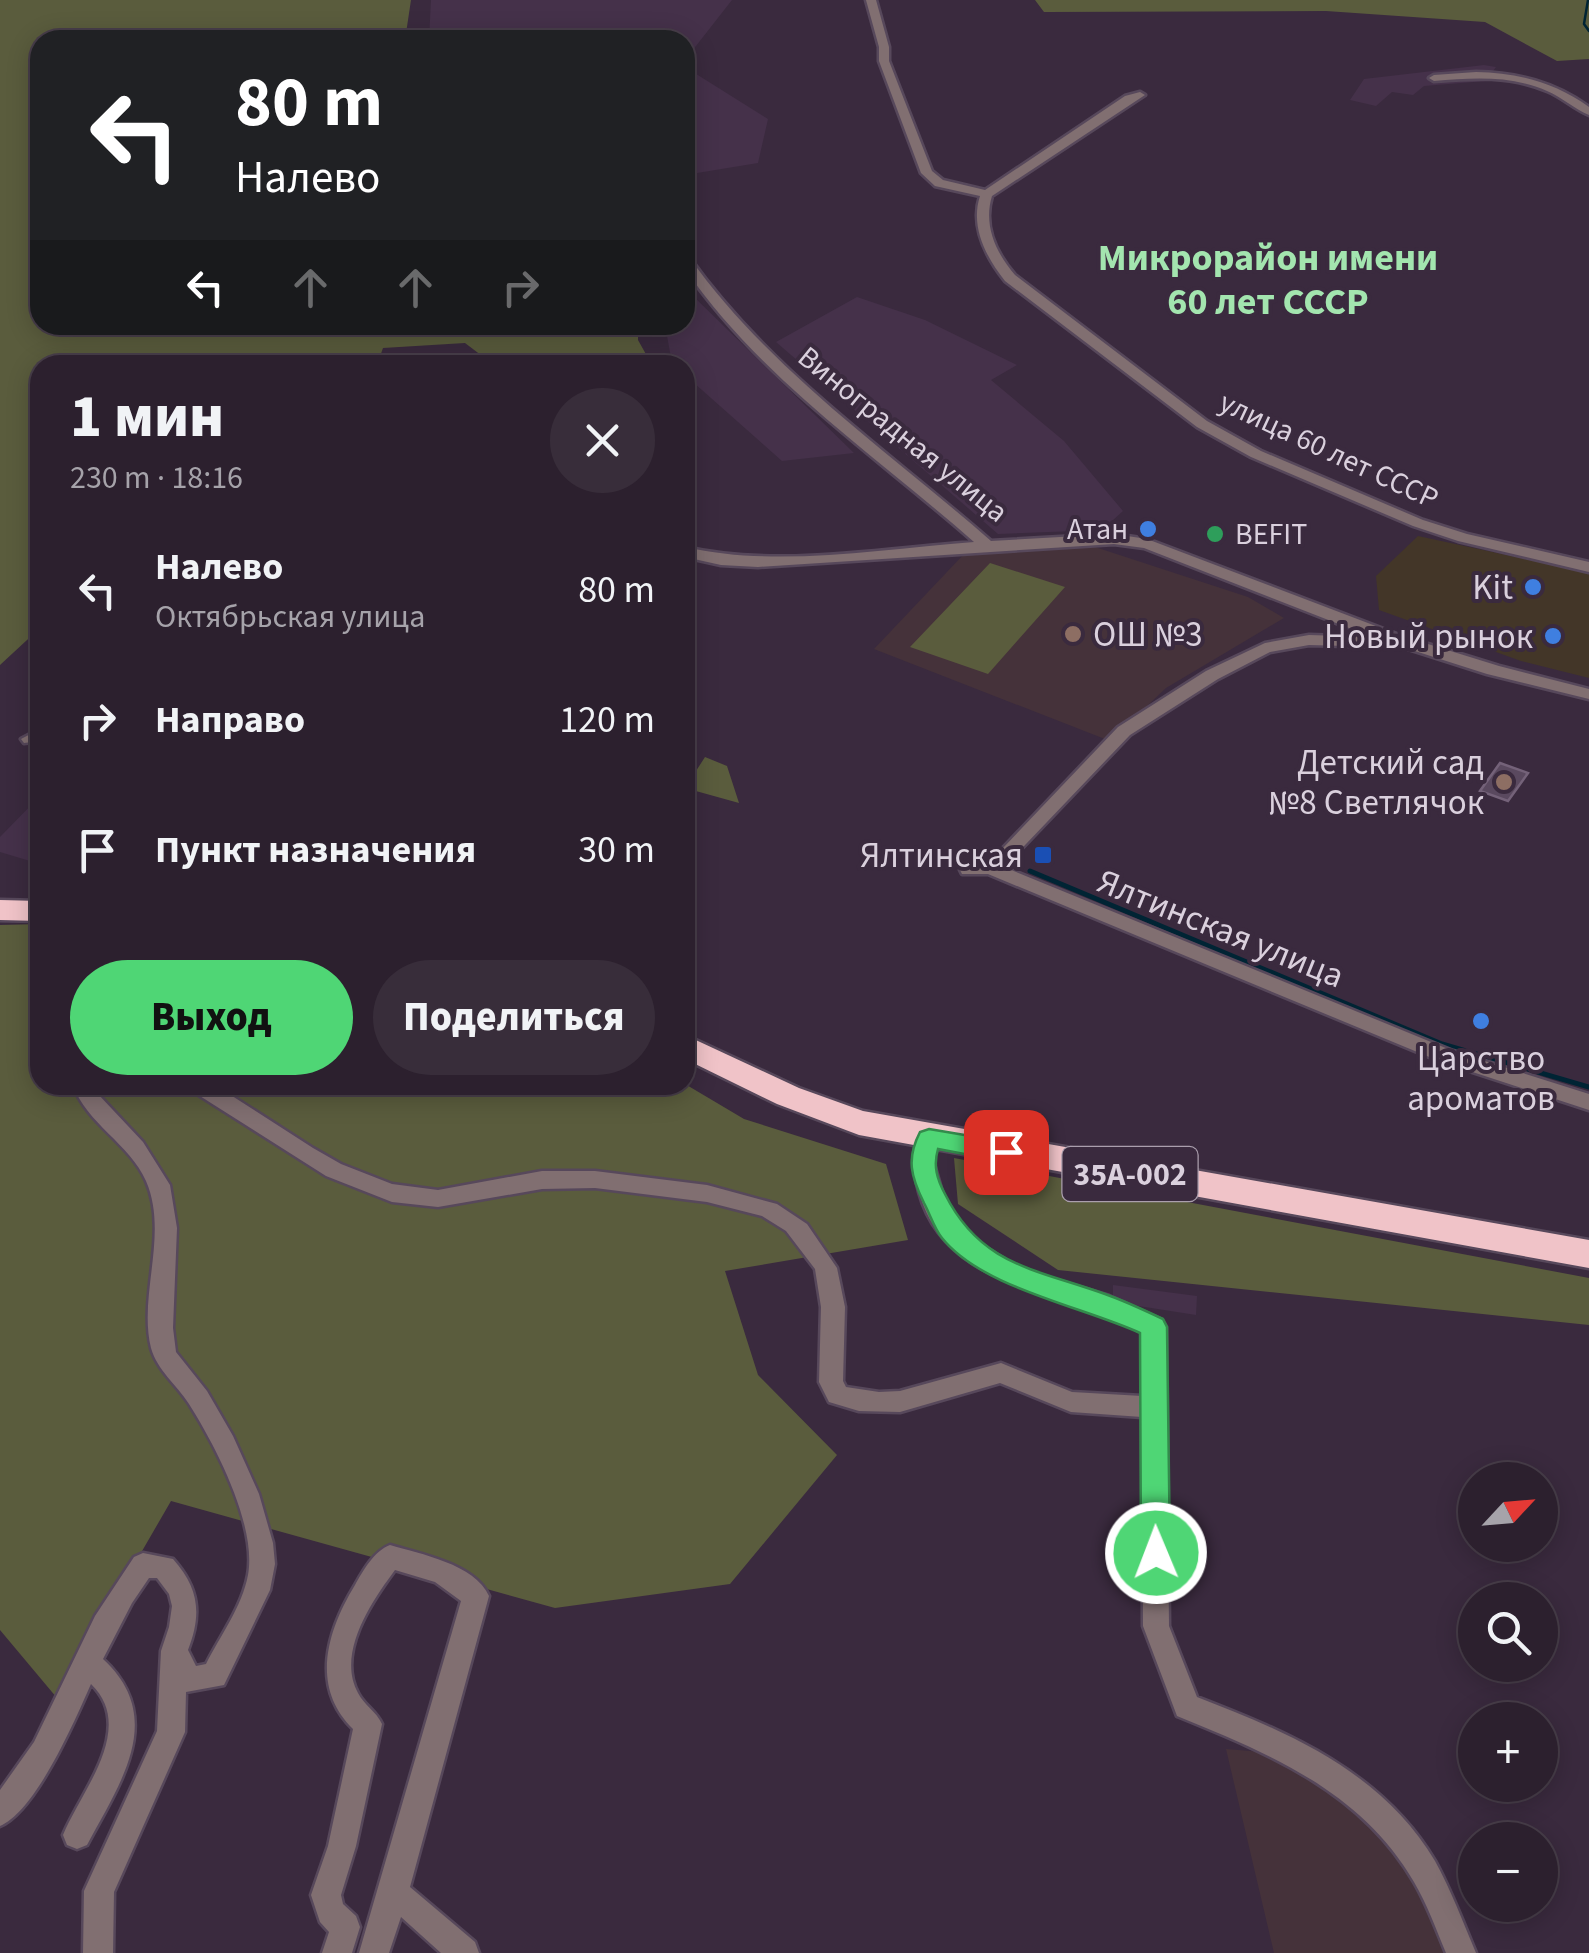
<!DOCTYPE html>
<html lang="ru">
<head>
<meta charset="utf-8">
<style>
	body { margin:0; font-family:"Source Sans 3",sans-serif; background:#382d3a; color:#f1f3f6; height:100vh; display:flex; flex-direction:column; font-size:38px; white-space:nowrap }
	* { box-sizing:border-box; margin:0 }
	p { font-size:32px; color:#a6a3aa }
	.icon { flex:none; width:55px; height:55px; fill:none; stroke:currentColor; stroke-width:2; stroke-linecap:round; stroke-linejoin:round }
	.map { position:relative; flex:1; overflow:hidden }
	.panel { position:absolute; left:30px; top:355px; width:665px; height:740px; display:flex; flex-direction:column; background:#2c202e; border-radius:30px; box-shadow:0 5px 25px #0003,0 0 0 2px #483e4a }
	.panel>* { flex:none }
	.top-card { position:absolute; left:30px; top:30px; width:665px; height:305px; border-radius:30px; box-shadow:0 5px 25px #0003,0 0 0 2px #483e4a; background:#202124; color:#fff; overflow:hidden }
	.needle { width:65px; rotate:64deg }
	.controls { position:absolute; left:1458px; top:1462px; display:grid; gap:20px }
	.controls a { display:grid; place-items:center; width:100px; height:100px; border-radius:50%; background:#2c202e; box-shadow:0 5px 25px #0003,0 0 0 2px #483e4a; font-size:50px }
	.pin { position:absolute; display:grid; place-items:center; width:85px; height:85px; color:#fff; margin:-42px; border-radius:20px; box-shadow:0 5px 15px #0006 }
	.me { position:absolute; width:110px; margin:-55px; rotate:359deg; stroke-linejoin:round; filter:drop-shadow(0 0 8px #0008) }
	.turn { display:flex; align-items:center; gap:35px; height:210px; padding:0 40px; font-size:45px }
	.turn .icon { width:130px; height:130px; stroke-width:2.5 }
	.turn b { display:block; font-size:70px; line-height:85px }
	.lanes { display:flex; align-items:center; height:95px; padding:0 40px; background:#0003; justify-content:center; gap:50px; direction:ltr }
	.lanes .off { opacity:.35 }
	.round { display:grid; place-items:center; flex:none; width:105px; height:105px; border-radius:52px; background:#382d3a }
	.summary { display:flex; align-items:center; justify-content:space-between; height:170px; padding:0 40px }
	h1 { font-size:60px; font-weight:800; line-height:75px }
	.action { display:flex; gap:20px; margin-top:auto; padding:20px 40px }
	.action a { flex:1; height:115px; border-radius:60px; background:#4fd675; color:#111; font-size:40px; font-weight:800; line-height:115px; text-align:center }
	.action a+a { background:#382d3a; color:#f1f3f6 }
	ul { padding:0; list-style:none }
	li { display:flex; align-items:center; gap:30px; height:130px; padding:0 40px }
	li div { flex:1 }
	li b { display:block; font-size:38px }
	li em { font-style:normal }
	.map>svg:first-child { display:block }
	.commercial { fill:#433628 }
	.built { fill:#45314a }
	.education { fill:#45323a }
	.green { fill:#5a5c3d }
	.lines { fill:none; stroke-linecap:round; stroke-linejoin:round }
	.stream-far1 { stroke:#002434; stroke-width:2.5 }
	.stream { stroke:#002434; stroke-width:5 }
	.building { fill:#5a495f; stroke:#746279; stroke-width:2.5 }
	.street-casing { stroke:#57485b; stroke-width:5 }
	.highway-casing { stroke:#57485b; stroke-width:5 }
	.street { fill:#816f71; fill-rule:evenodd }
	.highway { fill:#f0c3c8; fill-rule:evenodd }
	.route { fill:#4fd675; stroke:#338b4c; stroke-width:2.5 }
	.shop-dot { fill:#3f7fe0; stroke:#3a2a3e; stroke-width:4 }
	.leisure-dot { fill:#2e9e5b; stroke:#3a2a3e; stroke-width:4 }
	.education-dot { fill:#8d6e63; stroke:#3a2a3e; stroke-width:4 }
	.transit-dot { fill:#1a4fb4; stroke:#3a2a3e; stroke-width:4 }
	.labels { text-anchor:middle; stroke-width:8; stroke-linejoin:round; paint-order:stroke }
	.far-street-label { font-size:30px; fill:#dad0dd; stroke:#3a2a3e }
	.far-poi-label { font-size:30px; fill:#dad0dd; stroke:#3a2a3e; text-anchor:end }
	.shield { fill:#3a2a3e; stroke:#aa9ead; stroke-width:2.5 }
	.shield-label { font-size:32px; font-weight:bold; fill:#dad0dd }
	.poi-label { font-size:35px; fill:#dad0dd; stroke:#3a2a3e; text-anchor:end }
	.street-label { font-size:35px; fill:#dad0dd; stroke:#3a2a3e }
	.far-district-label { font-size:38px; font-weight:bold; fill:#a3e5af; stroke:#3a2a3e }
</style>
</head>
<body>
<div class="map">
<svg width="1589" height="1953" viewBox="0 0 1589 1953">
	<rect width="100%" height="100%" fill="#3a2a3e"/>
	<path class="commercial" d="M1418 536 1589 573V678L1521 661 1379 610 1376 576Z"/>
	<path class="built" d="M431 0H732L685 60V40H429Z
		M1484 65 1496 67 1486 81 1424 86 1413 95 1392 92 1376 106 1350 100 1364 79Z
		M685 67 768 119 758 163 685 175Z
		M685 294H691L854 453 782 461 685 375V365L672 363 665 325H685Z
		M857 297 925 320 1017 365 991 380 1064 441 1123 511 1102 530 998 534 776 342Z
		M40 796V864L0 852V837Z
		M1113 1285 1197 1296 1196 1315 1113 1302Z"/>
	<path class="education" d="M1095 547 1248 597 1284 618 1166 688 1110 741 874 649 964 554Z
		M1226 1749 1289 1754 1361 1802 1417 1874 1452 1953H1274Z"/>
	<path class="green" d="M0 0H411L405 40H40V325H638V340L652 365H494L465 343 383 348 377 365H40V628L0 665Z
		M1035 0H1589V59L1557 61 1485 22 1326 11 1044 12Z
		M990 563 1065 587 988 674 910 647Z
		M705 757 727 766 739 803 685 788Z
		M40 924V1085L685 1084 744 1119 886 1164 908 1240 725 1271 758 1375 837 1455 730 1584 555 1608 171 1501 57 1698 0 1630V925Z
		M954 1158 1589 1278V1325L1058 1270 958 1204Z"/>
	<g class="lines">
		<path class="stream-far1" d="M1588 0 1584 24 1589 31"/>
		<path class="stream" d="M1030 871 1442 1044 1589 1087"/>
	</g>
	<path class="building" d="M1500 763 1528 773 1508 801 1480 791Z"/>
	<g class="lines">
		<defs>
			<path id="street" d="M866 0H876L889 47V61L932 171 943 180 985 190 1125 96 1140 92 1145 95 992 196C983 225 996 253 1015 275L1207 421 1261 451 1423 520 1467 534 1589 562V572L1458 541 1413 526 1251 457 1197 427 1005 281C986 257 970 227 980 196L935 186 921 173 879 61V47Z
				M1476 72C1518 73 1554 82 1589 107V115C1574 109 1562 97 1547 91 1511 75 1472 78 1434 81L1429 78 1434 75Z
				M685 256 689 257C771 372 886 449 991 541L1114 534 1147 539 1402 636 1499 666 1589 689V699L1487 674 1393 644 1386 647 1309 645 1270 652 1218 679 1130 735 1004 867 1453 1051 1589 1094V1110L1439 1061 988 874H962L960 870 962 866 985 862 1003 848 1118 727 1206 671 1265 643 1309 635 1372 637 1144 548 1114 544 758 567 721 565 685 557V547C776 568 880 549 974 542 874 454 762 380 685 269Z
				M40 729V741L24 743 21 739Z
				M73 1085H95L97 1093 143 1142 170 1185 177 1228 173 1328 176 1352 207 1391 233 1436 259 1494 273 1543 275 1564 270 1590 224 1685 186 1692 185 1732 114 1892 113 1953H83L84 1891 157 1731 161 1651 169 1627 172 1606 169 1594 157 1578H149L132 1603 103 1659C167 1718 120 1783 87 1845L77 1849 67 1845 63 1835C81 1791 137 1728 91 1684 75 1720 36 1811 0 1826V1790L34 1742 95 1616 134 1557 143 1553 173 1559C199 1588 202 1614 188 1650L196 1666 206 1664C220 1636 242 1607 248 1575 257 1525 215 1445 189 1404 177 1385 157 1370 151 1348 138 1295 169 1234 146 1181 130 1144 86 1123 73 1085Z
				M188 1085H215L313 1148 341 1164 392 1184 438 1190 542 1171H595L707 1185 777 1204 807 1224 837 1268 845 1307 843 1381 846 1387 879 1392 900 1391 1001 1363 1072 1392 1142 1396V1332C1126 1325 1109 1316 1092 1310 1025 1286 941 1273 919 1192 913 1167 909 1157 921 1132H937L940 1138 933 1161 944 1199 958 1223 982 1245 1020 1269 1109 1296 1162 1320 1166 1327 1169 1626 1197 1697C1290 1733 1382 1772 1435 1861 1451 1890 1463 1922 1476 1953H1446C1436 1929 1427 1904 1414 1882 1361 1791 1270 1754 1177 1716L1143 1626 1142 1417 1071 1412 1000 1383 900 1412 859 1411 829 1402 819 1382 821 1307 815 1269 786 1231 762 1216 707 1202 595 1188 542 1189 438 1207 392 1202 326 1176 192 1091Z
				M390 1545C420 1554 475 1564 489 1596L410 1887 475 1942 479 1953H441L401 1917 389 1953H359L461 1601 435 1582 395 1570C372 1601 336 1653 358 1693 364 1705 376 1711 382 1724L356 1846 341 1895 343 1904 356 1916 360 1927 352 1953H322L329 1932 320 1922 311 1895 328 1846 353 1729C310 1687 327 1631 355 1585 363 1571 374 1551 390 1545Z"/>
			<path id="highway" d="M0 900 40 901V921L0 920Z
				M685 1035 799 1088 863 1111 1589 1240V1268L859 1135 777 1104 685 1059Z"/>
		</defs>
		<use href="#street" class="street-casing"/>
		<use href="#highway" class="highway-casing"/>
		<use href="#street" class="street"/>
		<use href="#highway" class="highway"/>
	</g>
	<path class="route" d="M929 1129 1006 1142 1015 1145 1019 1152 1015 1159 1006 1162 938 1149C933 1166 937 1179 945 1194 981 1266 1036 1269 1105 1294 1125 1301 1144 1310 1163 1319L1167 1327 1170 1553 1166 1563 1156 1567 1145 1563 1141 1553 1140 1333C1081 1306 982 1288 942 1238 934 1228 930 1214 924 1203 911 1177 906 1159 920 1132Z"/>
	<g class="shop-dot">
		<circle cx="1148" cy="529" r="10"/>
		<circle cx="1533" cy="587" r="10"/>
		<circle cx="1553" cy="636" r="10"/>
		<circle cx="1481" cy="1021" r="10"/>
	</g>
	<circle class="leisure-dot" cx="1215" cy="534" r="10"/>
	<g class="education-dot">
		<circle cx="1073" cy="634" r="10"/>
		<circle cx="1504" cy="782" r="10"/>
	</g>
	<rect class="transit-dot" x="1033" y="845" width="20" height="20" rx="5"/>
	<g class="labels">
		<g class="far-street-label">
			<text transform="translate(903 434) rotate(39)" y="10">Виноградная улица</text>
			<text transform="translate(1329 450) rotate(25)" y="10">улица 60 лет СССР</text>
		</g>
		<g class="far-poi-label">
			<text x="1128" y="539">Атан</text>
			<text x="1235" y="544" text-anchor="start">BEFIT</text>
		</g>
		<rect class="shield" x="1062.5" y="1147" width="135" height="54" rx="8"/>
		<g class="shield-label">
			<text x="1130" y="1185">35А-002</text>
		</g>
		<g class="poi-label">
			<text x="1513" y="599">Kit</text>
			<text x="1093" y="646" text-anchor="start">ОШ №3</text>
			<text x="1533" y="648">Новый рынок</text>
			<text x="1484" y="774">Детский сад<tspan x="1484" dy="40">№8 Светлячок</tspan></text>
			<text x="1023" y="867">Ялтинская</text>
			<text x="1481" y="1070" text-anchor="middle">Царство<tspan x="1481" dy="40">ароматов</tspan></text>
		</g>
		<g class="street-label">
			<text transform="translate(1221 928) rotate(22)" y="12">Ялтинская улица</text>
		</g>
		<g class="far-district-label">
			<text x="1268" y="270">Микрорайон имени<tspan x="1268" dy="44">60 лет СССР</tspan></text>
		</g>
	</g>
</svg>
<div class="controls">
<a><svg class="needle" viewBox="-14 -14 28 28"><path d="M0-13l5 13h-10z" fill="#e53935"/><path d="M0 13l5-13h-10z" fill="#a6a3aa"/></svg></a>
<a><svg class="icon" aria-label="search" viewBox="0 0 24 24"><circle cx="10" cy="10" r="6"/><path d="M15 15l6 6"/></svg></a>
<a>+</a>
<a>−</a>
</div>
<div class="pin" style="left:1006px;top:1152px;background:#d93025"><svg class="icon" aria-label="arrive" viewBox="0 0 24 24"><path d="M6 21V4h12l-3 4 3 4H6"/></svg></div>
<svg class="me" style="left:1156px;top:1553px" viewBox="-20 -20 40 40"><circle r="17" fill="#4fd675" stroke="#fff" stroke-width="3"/><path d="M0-11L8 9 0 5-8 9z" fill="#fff"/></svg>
<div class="top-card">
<div class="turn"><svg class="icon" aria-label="left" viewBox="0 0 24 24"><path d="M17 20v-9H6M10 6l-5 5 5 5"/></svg><div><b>80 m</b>Налево</div></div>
<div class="lanes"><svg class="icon" aria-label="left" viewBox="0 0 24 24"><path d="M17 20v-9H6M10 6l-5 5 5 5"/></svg><svg class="icon off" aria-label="ahead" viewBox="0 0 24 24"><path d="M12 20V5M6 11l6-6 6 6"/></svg><svg class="icon off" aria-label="ahead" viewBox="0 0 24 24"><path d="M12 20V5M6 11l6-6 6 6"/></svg><svg class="icon off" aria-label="right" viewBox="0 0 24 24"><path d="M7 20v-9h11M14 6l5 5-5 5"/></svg></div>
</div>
<section class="panel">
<div class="summary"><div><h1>1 мин</h1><p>230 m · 18:16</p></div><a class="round"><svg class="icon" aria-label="close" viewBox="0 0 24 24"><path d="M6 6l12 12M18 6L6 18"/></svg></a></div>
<ul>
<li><svg class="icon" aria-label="left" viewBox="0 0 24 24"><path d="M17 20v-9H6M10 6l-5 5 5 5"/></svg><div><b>Налево</b><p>Октябрьская улица</p></div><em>80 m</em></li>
<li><svg class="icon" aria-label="right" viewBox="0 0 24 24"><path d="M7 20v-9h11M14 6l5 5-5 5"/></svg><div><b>Направо</b></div><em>120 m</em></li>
<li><svg class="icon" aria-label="arrive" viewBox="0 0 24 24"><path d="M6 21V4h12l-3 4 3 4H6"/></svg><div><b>Пункт назначения</b></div><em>30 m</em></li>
</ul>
<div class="action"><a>Выход</a><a>Поделиться</a></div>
</section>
</div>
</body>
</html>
